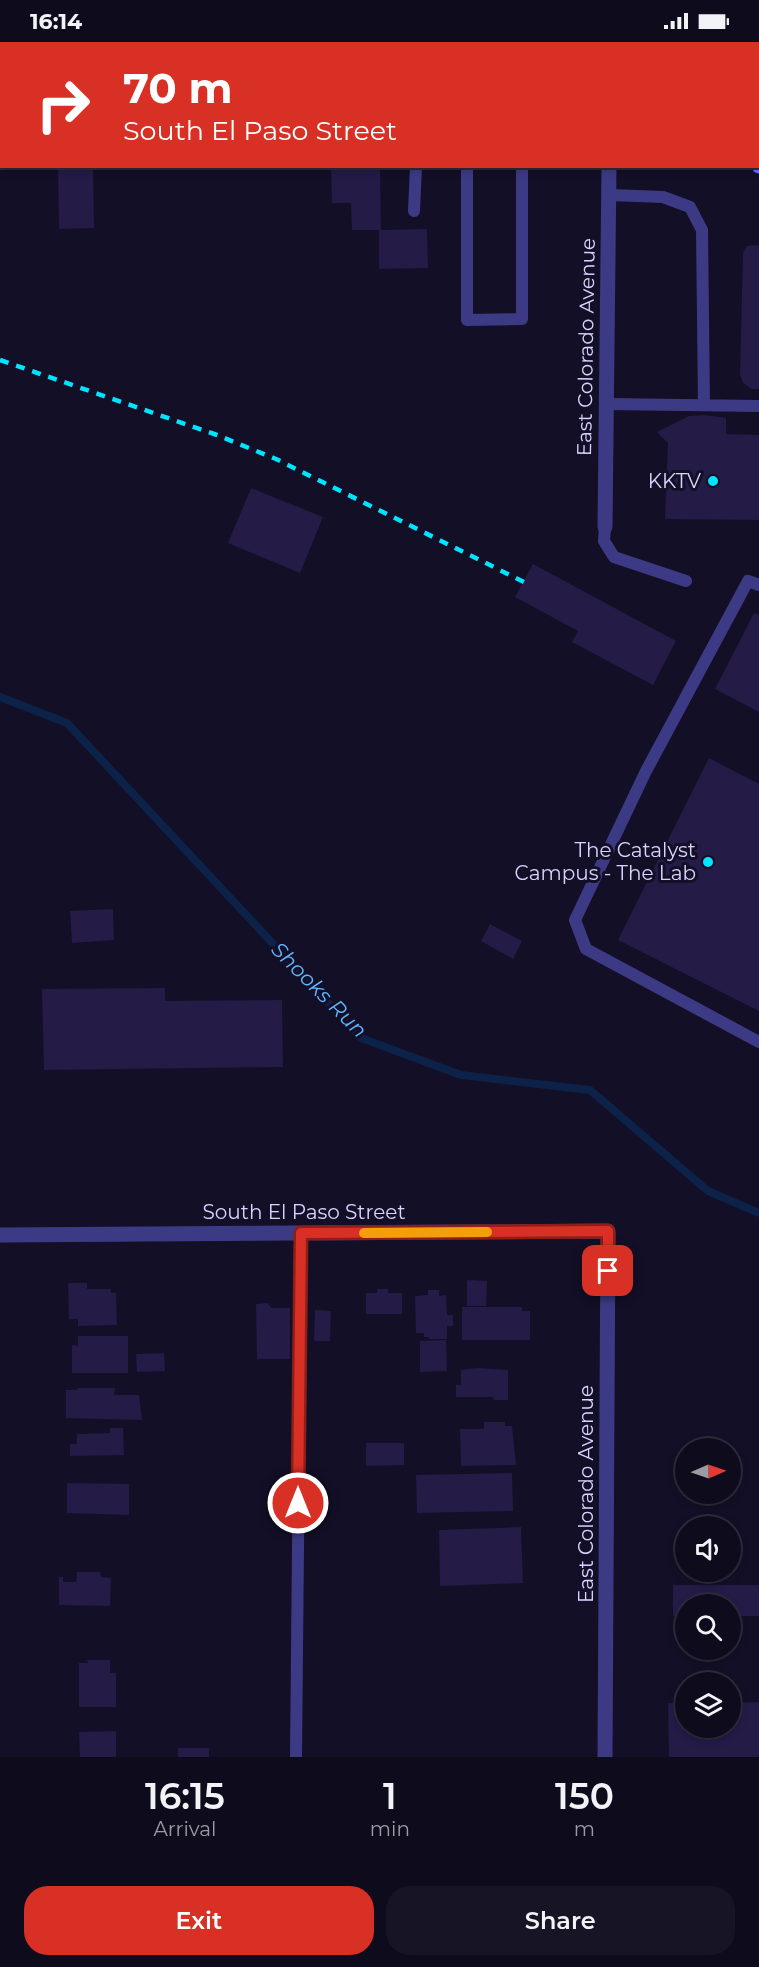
<!DOCTYPE html>
<html lang="en">
<head>
<meta charset="utf-8">
<style>
	body { margin:0; font-family:Montserrat,sans-serif; background:#171425; color:#f1f3f6; height:100vh; display:flex; flex-direction:column; font-size:22px; white-space:nowrap }
	* { box-sizing:border-box; margin:0 }
	p { font-size:20px; color:#9b9ba3 }
	.icon { flex:none; width:33px; height:33px; fill:none; stroke:currentColor; stroke-width:2; stroke-linecap:round; stroke-linejoin:round }
	.map { position:relative; height:1715px; overflow:hidden }
	.drawer { display:flex; flex-direction:column; background:#0e0b1c; flex:1 }
	.drawer>* { flex:none }
	.top-card { position:absolute; left:0px; top:0px; width:759px; height:126px; box-shadow:0 3px 9px #0003,0 0 0 2px #2e2b3b; background:#d93025; color:#fff; overflow:hidden }
	.needle { width:39px; rotate:88deg }
	.fabs { position:absolute; left:675px; top:1396px; display:grid; gap:12px }
	.fabs a { display:grid; place-items:center; width:66px; height:66px; border-radius:50%; background:#0e0b1c; box-shadow:0 3px 9px #0003,0 0 0 2px #2e2b3b; font-size:30px }
	.pin { position:absolute; display:grid; place-items:center; width:51px; height:51px; color:#fff; margin:-26px; border-radius:12px; box-shadow:0 3px 9px #0006 }
	.me { position:absolute; width:66px; margin:-33px; rotate:0deg; stroke-linejoin:round; filter:drop-shadow(0 0 4px #0008) }
	.turn { display:flex; align-items:center; gap:21px; height:126px; padding:0 24px; font-size:27px }
	.turn .icon { width:78px; height:78px; stroke-width:2.5 }
	.turn b { display:block; font-size:42px; line-height:51px }
	.eta { display:flex; justify-content:space-evenly; align-items:center; height:102px; text-align:center }
	.eta b { font-size:36px; font-weight:600; line-height:42px }
	.button { display:flex; gap:12px; margin-top:auto; padding:12px 24px }
	.button a { flex:1; height:69px; border-radius:24px; background:#d93025; color:#fff; font-size:24px; font-weight:600; line-height:69px; text-align:center }
	.button a+a { background:#171425; color:#f1f3f6 }
	.status { display:flex; justify-content:space-between; align-items:center; height:42px; padding:0 30px; background:#0e0b1c; direction:ltr }
	.status svg { height:16px; fill:currentColor }
	.map>svg:first-child { display:block }
	.lines { fill:none; stroke-linecap:round; stroke-linejoin:round }
	.stream { stroke:#0c2248; stroke-width:8 }
	.building { fill:#241b47 }
	.lane { stroke:#3d3a85; stroke-width:12 }
	.street { stroke:#3d3a85; stroke-width:15 }
	.secondary { stroke:#6f6bff; stroke-width:15 }
	.rail { stroke:#00e5ff; stroke-width:4.5; stroke-dasharray:9 8; stroke-linecap:butt }
	.route-casing { stroke:#8d1f18; stroke-width:15 }
	.route { stroke:#d93025; stroke-width:10 }
	.slow { stroke:#f59e0b; stroke-width:10 }
	.poi-dot { fill:#00e5ff; stroke:#130f26; stroke-width:2 }
	.labels { text-anchor:middle; stroke-width:6; stroke-linejoin:round; paint-order:stroke }
	.street-label { font-size:20px; fill:#d9d4ff; stroke:#130f26 }
	.poi-label { font-size:20px; fill:#d9d4ff; stroke:#130f26; text-anchor:end }
	.water-label { font-size:21px; font-style:italic; fill:#62b6ff; stroke:#130f26 }
</style>
</head>
<body>
<div class="status"><b>16:14</b><svg viewBox="0 0 49 12"><path d="M0 12V9h3v3zM5 12V6h3v6zM10 12V3h3v9zM15 12V0h3v12zM26 1h20v11H26zM47 4h2v5h-2z"/></svg></div>
<div class="map">
<svg width="759" height="1715" viewBox="0 0 759 1715">
	<rect width="100%" height="100%" fill="#130f26"/>
	<g class="lines">
		<path class="stream" d="M0 655 67 681 361 996 461 1033 590 1048 708 1149 759 1171"/>
	</g>
	<path class="building" d="M58 124H93L94 186 59 187Z
		M331 124H380L381 188 427 187 428 226 379 227V188H352L351 161H332Z
		M756 203 759 204V347H752L743 341 740 332 743 211 747 204Z
		M705 373 726 376V392L759 393V478L665 477 668 401 657 390 689 374Z
		M251 446 323 475 300 531 228 501Z
		M533 522 676 599 653 643 572 600 578 589 515 555Z
		M754 571 759 573V670L715 647Z
		M709 716 759 742V969L618 898Z
		M113 867 114 898 72 901 70 869Z
		M490 882 522 899 513 917 481 899Z
		M165 946V959L282 958 283 1025 44 1028 42 947Z
		M467 1238 487 1239 486 1264H467Z
		M68 1241H87V1247H111V1251H116L117 1283 78 1284V1277H69Z
		M377 1247H388V1251H402V1272H366V1251H377Z
		M428 1248H439V1254L446 1253 447 1273H453V1284H447V1297H429V1295H424V1291H416L415 1254 428 1253Z
		M268 1261 271 1266H290V1317H257L256 1262Z
		M462 1265H522V1269H530V1298H462Z
		M315 1268 331 1269 330 1299H314Z
		M78 1294H128V1331H72V1303L78 1304Z
		M446 1298 447 1329 420 1330V1299Z
		M164 1311 165 1329 137 1330 136 1312Z
		M477 1326 508 1328V1358H494L493 1355H456V1343H461V1328Z
		M77 1346H115L114 1353H139L142 1378 66 1376V1348H77Z
		M484 1380H505V1384H512L516 1423 461 1424 460 1387H484Z
		M110 1386H123L124 1413 70 1414V1402H77V1392L110 1391Z
		M366 1401H404V1423L366 1424Z
		M512 1431 513 1469 417 1471 416 1433Z
		M67 1441 129 1442V1473L67 1471Z
		M521 1485 523 1541 440 1544 439 1488Z
		M77 1530H100L101 1535 111 1536 110 1564 59 1563V1535H63V1540H76Z
		M673 1543H759V1574H730V1563H686V1574H673Z
		M87 1618H110V1631H116V1665H79V1621H88Z
		M759 1660V1715H669L668 1661H686V1686H730V1661Z
		M116 1689V1715H80L79 1690Z
		M178 1706H209V1715H178Z"/>
	<g class="lines">
		<path class="lane" d="M758 4 759 3
			M467 124V278L522 277V124
			M610 153 663 155 690 165 702 188 704 363
			M414 169 416 124
			M606 362 759 364
			M605 485 604 499 614 515 686 539
			M759 543 748 539 646 729 575 878 586 907 759 1000
			M296 1715 301 1191"/>
		<path class="street" d="M593 2V0
			M0 43H2
			M605 485 609 124
			M0 1193 608 1189 605 1715"/>
		<path class="secondary" d="M672 0 673 2
			M733 0 734 2
			M758 36 759 38
			M758 122 759 124"/>
		<path class="rail" d="M0 318 217 393 276 417 524 540"/>
	</g>
	<g class="lines">
		<defs>
			<path id="route" d="M298 1461 301 1191 608 1189V1229"/>
		</defs>
		<use href="#route" class="route-casing"/>
		<use href="#route" class="route"/>
		<path class="slow" d="M364 1191 487 1190"/>
	</g>
	<g class="poi-dot">
		<circle cx="713" cy="439" r="6"/>
		<circle cx="708" cy="820" r="6"/>
	</g>
	<g class="labels">
		<g class="street-label">
			<text transform="translate(586 305) rotate(-89)" y="7">East Colorado Avenue</text>
			<text x="304" y="1177">South El Paso Street</text>
			<text transform="translate(586 1452) rotate(-90)" y="7">East Colorado Avenue</text>
		</g>
		<g class="poi-label">
			<text x="701" y="446">KKTV</text>
			<text x="696" y="815">The Catalyst<tspan x="696" dy="23">Campus - The Lab</tspan></text>
		</g>
		<g class="water-label">
			<text transform="translate(319 948) rotate(45)" y="7">Shooks Run</text>
		</g>
	</g>
</svg>
<div class="fabs">
<a><svg class="needle" viewBox="-14 -14 28 28"><path d="M0-13l5 13h-10z" fill="#e53935"/><path d="M0 13l5-13h-10z" fill="#9b9ba3"/></svg></a>
<a><svg class="icon" aria-label="sound" viewBox="0 0 24 24"><path d="M4 9h4l5-4v14l-5-4H4zM17 9q2 3 0 6"/></svg></a>
<a><svg class="icon" aria-label="search" viewBox="0 0 24 24"><circle cx="10" cy="10" r="6"/><path d="M15 15l6 6"/></svg></a>
<a><svg class="icon" aria-label="layers" viewBox="0 0 24 24"><path d="M12 4l9 5-9 5-9-5zM3 14l9 5 9-5"/></svg></a>
</div>
<div class="pin" style="left:608px;top:1229px;background:#d93025"><svg class="icon" aria-label="arrive" viewBox="0 0 24 24"><path d="M6 21V4h12l-3 4 3 4H6"/></svg></div>
<svg class="me" style="left:298px;top:1461px" viewBox="-20 -20 40 40"><circle r="17" fill="#d93025" stroke="#fff" stroke-width="3"/><path d="M0-11L8 9 0 5-8 9z" fill="#fff"/></svg>
<div class="top-card">
<div class="turn"><svg class="icon" aria-label="right" viewBox="0 0 24 24"><path d="M7 20v-9h11M14 6l5 5-5 5"/></svg><div><b>70 m</b>South El Paso Street</div></div>
</div>
</div>
<section class="drawer">
<div class="eta">
<div><b>16:15</b><p>Arrival</p></div>
<div><b>1</b><p>min</p></div>
<div><b>150</b><p>m</p></div>
</div>
<div class="button"><a>Exit</a><a>Share</a></div>
</section>
</body>
</html>
